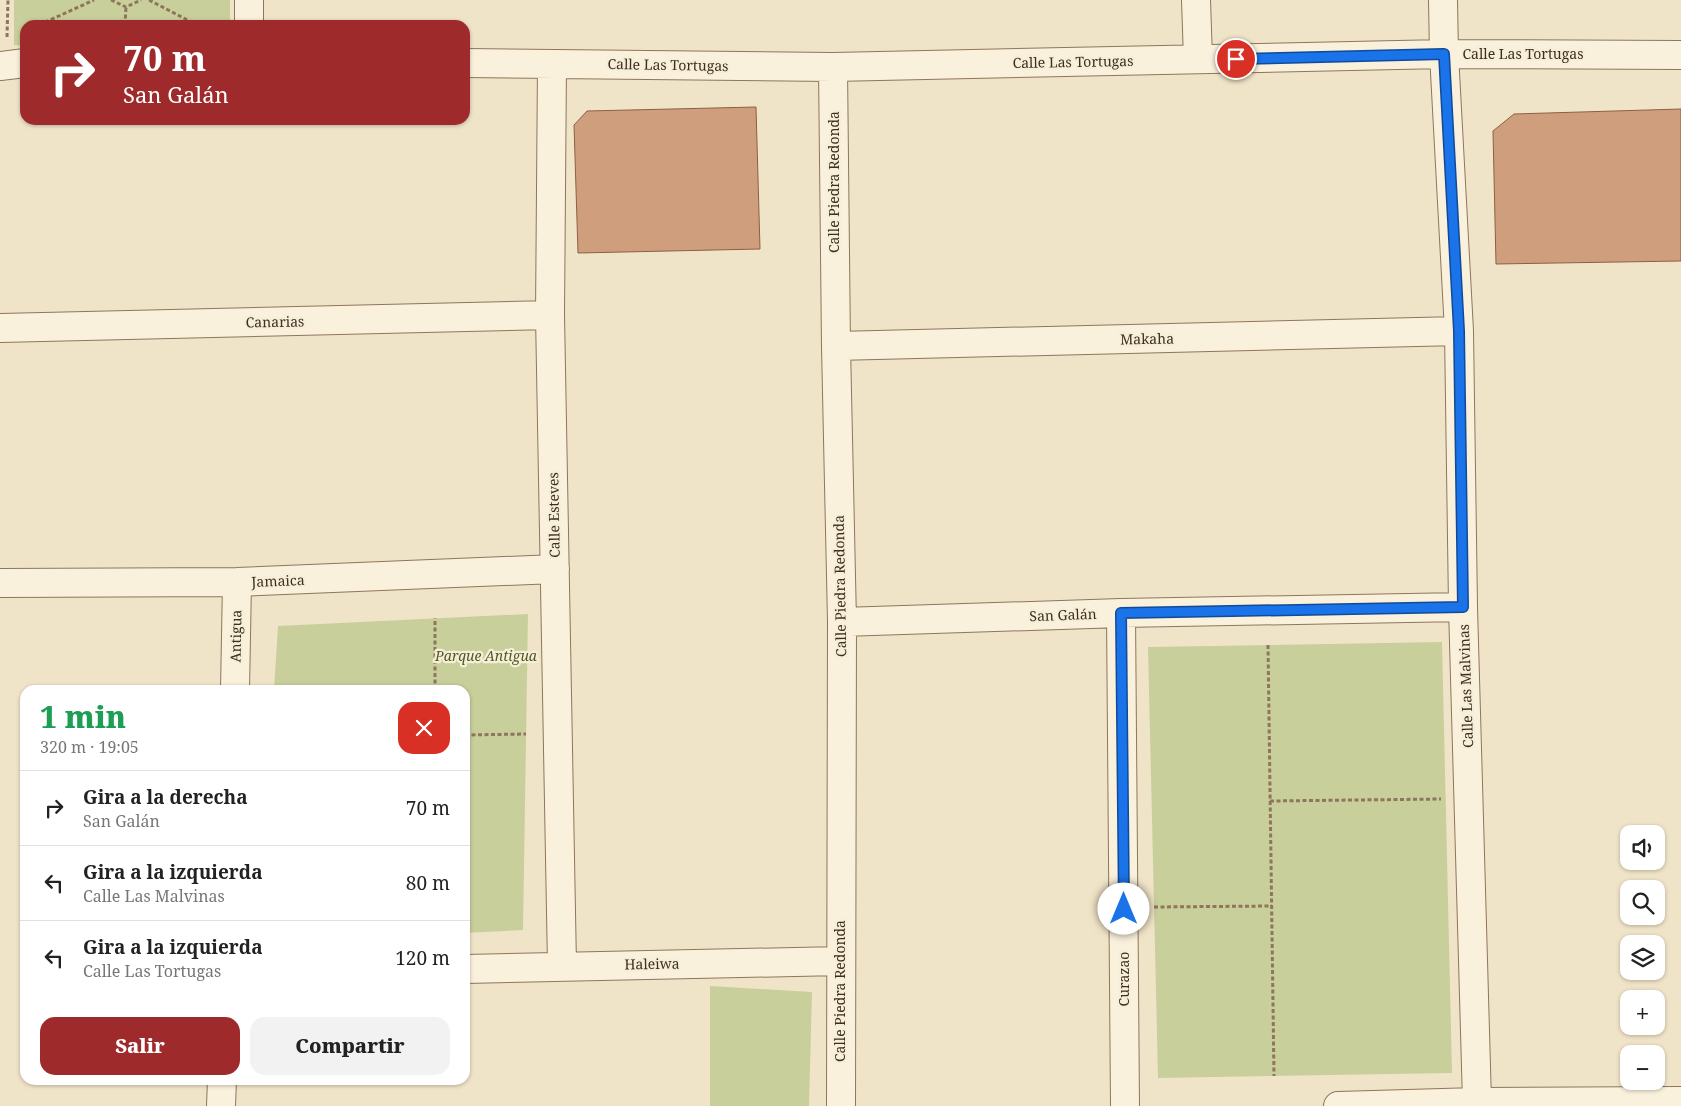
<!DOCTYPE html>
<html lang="es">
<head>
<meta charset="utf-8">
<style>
	body { margin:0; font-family:"Noto Serif",serif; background:#f2f2f2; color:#222; height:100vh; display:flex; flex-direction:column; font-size:19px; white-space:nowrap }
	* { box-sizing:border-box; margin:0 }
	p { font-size:16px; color:#767676 }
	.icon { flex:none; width:28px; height:28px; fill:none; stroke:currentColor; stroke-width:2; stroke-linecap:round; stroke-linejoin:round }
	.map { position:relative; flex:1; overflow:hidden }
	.sheet { position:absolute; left:20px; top:685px; width:450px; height:400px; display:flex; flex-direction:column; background:#fff; border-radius:15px; box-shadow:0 1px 4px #0004 }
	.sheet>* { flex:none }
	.banner { position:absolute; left:20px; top:20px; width:450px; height:105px; border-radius:15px; box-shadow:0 1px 4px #0004; background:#9e2a2b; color:#fff; overflow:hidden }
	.tools { position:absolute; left:1620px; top:825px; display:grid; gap:10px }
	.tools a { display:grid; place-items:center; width:45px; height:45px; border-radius:10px; background:#fff; box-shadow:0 1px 4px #0004; font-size:25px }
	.pin { position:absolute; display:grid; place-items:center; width:42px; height:42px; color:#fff; margin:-21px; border:2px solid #fff; border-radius:50%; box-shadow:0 1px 5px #0007 }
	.me { position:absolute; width:55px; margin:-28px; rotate:0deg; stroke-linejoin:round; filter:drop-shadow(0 0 4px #0008) }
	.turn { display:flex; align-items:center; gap:18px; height:105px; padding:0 20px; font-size:22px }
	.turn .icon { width:65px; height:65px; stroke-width:2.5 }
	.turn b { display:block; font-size:35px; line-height:42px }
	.round { display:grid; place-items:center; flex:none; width:52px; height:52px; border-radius:15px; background:#f2f2f2 }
	.headline { display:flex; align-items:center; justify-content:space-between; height:85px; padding:0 20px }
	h1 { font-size:30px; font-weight:800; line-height:38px; color:#1e9e55 }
	.primary-button { display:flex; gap:10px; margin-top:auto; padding:10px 20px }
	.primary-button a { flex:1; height:58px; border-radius:15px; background:#9e2a2b; color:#fff; font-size:20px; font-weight:800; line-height:58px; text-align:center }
	.primary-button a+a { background:#f2f2f2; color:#222 }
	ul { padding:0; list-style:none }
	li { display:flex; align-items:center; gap:15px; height:75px; padding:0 20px; border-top:1px solid #e0e0e0 }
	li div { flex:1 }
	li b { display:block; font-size:19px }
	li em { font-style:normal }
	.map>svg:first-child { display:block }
	.green { fill:#c9cf9b }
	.building { fill:#cf9f7d; stroke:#8d5f41 }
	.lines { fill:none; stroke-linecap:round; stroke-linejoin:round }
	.minor-casing { stroke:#8d765c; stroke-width:30 }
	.path { stroke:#8d765c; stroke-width:3; stroke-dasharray:4 2.5; stroke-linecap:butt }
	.minor { stroke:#faf1dc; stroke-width:28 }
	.route-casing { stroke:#114b97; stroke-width:12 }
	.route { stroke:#1a73e8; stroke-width:9 }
	.labels { text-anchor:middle; stroke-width:4.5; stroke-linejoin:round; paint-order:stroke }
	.street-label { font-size:14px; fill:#3d2e20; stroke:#f7eed8 }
	.park-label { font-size:14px; font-style:italic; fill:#4d5a26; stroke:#f7eed8 }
</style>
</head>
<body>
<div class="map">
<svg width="1681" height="1106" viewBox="0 0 1681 1106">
	<rect width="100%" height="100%" fill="#f0e4c8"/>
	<path class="green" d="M14 0H230V25H25V46L14 45Z
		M528 614 523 930 465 933V690H274L278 626Z
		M1442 642 1452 1073 1158 1078 1148 647Z
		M710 986 812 992 809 1106H710Z"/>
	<path class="building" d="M756 107 760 249 578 253 574 125 587 111Z
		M1681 109V261L1496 264 1493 131 1514 114Z"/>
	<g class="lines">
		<defs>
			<path id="minor" d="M1196 0 1198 59
				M1443 0 1444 54 1459 331 1463 607 1477 1102
				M249 25V0
				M465 63 833 67 1444 54 1681 55
				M552 64 550 315 562 966
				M0 66 25 63
				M833 67 836 346 842 622 841 1106
				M0 328 550 315
				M836 346 1459 331
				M0 583 237 582 555 569
				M1121 613 1125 1106
				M842 622 1121 613 1463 607
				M235 690 237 582
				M465 969 840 961
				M221 1106 222 1080
				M1338 1106 1477 1102 1681 1101"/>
		</defs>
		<use href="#minor" class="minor-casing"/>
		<path class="path" d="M111 0 126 7 141 0
			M149 0 197 25
			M39 25 94 0
			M125 25 126 7
			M7 37 8 0
			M1268 645 1274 1076
			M435 690V618
			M465 735 526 734
			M1270 801 1441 799
			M1154 907 1272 906"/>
		<use href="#minor" class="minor"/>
	</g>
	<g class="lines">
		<defs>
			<path id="route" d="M1124 909 1121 613 1463 607 1459 331 1444 54 1236 59"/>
		</defs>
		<use href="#route" class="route-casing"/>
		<use href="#route" class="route"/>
	</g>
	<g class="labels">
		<g class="street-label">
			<text x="1523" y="59">Calle Las Tortugas</text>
			<text transform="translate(1073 62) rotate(-1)" y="5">Calle Las Tortugas</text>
			<text transform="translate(668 65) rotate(1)" y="5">Calle Las Tortugas</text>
			<text transform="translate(834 182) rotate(-90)" y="5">Calle Piedra Redonda</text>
			<text transform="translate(275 322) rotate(-1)" y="5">Canarias</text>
			<text transform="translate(1147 339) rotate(-1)" y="5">Makaha</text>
			<text transform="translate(554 515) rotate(-91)" y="5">Calle Esteves</text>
			<text transform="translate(278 581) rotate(-2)" y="5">Jamaica</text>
			<text transform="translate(840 586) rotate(-91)" y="5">Calle Piedra Redonda</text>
			<text transform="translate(1063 615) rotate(-2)" y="5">San Galán</text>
			<text transform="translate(236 636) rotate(-89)" y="5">Antigua</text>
			<text transform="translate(1466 686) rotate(-92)" y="5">Calle Las Malvinas</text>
			<text transform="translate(652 964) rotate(-1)" y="5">Haleiwa</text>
			<text transform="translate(1124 979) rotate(-90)" y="5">Curazao</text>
			<text transform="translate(840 991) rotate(-90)" y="5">Calle Piedra Redonda</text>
		</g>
		<g class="park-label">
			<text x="486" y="661">Parque Antigua</text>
		</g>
	</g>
</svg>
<div class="tools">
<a><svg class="icon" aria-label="sound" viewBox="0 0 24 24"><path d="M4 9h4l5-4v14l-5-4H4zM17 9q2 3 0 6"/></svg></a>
<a><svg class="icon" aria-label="search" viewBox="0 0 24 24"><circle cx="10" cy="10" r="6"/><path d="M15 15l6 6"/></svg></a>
<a><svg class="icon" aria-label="layers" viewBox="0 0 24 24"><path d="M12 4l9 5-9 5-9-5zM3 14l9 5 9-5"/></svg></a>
<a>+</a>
<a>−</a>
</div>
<div class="pin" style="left:1236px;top:59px;background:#d93025"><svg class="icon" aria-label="arrive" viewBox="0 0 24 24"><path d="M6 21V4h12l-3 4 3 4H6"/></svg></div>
<svg class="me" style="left:1124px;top:909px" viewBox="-20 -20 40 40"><circle r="19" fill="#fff"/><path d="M0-13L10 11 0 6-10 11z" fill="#1a73e8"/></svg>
<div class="banner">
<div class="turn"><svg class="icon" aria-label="right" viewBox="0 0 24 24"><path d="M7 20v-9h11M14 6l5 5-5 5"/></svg><div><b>70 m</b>San Galán</div></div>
</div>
<section class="sheet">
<div class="headline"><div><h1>1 min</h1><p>320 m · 19:05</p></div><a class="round" style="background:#d93025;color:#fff"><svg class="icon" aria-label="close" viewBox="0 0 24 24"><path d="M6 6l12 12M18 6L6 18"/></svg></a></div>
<ul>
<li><svg class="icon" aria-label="right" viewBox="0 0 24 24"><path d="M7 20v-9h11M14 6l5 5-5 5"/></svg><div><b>Gira a la derecha</b><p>San Galán</p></div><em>70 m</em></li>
<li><svg class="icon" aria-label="left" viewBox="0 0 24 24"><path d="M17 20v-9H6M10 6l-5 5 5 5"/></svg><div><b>Gira a la izquierda</b><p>Calle Las Malvinas</p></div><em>80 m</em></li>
<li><svg class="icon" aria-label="left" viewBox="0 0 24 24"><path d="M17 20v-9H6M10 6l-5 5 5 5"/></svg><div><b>Gira a la izquierda</b><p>Calle Las Tortugas</p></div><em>120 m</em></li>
</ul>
<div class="primary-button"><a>Salir</a><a>Compartir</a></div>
</section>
</div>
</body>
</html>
